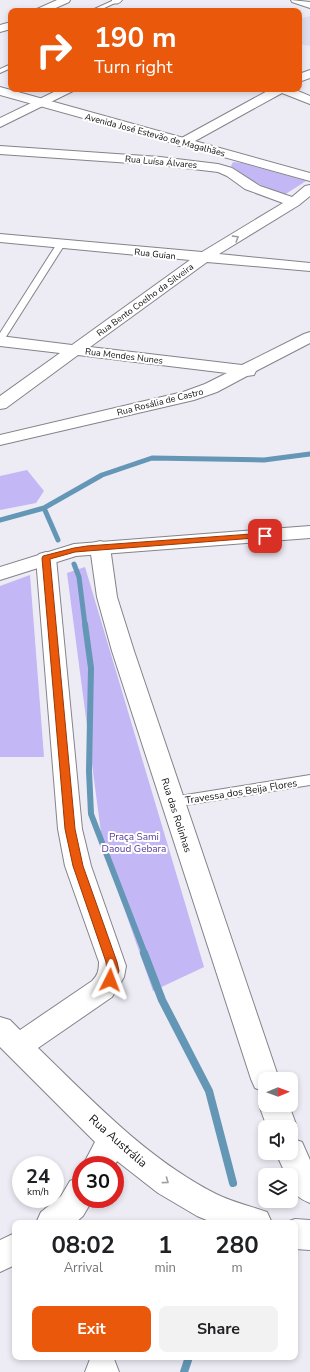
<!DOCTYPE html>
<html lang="en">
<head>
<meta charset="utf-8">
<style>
	body { margin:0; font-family:"Nunito Sans",sans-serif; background:#f2f2f2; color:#202124; height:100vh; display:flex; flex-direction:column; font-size:15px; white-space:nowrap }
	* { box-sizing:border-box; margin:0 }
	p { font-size:13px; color:#757577 }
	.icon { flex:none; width:22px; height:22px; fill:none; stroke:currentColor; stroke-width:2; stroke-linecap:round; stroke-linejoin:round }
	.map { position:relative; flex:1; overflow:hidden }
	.details { position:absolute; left:12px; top:1220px; width:286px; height:140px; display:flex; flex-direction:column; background:#fff; border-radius:8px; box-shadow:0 2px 6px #0003 }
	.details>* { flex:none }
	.top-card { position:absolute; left:8px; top:8px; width:294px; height:84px; border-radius:8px; box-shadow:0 2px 6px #0003; background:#ea580c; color:#fff; overflow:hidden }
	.needle { width:26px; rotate:89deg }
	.controls { position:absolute; left:258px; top:1072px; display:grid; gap:8px }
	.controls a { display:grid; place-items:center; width:40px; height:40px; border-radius:8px; background:#fff; box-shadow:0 2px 6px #0003; font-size:20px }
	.speed { position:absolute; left:12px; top:1156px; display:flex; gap:8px; font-size:20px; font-weight:700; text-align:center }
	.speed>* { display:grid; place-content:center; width:52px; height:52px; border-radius:50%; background:#fff; box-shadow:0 2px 6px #0003; line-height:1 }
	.speed small { font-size:10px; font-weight:400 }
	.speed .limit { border:6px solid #d22; background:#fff; color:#111 }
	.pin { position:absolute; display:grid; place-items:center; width:34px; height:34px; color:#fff; margin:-17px; border-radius:8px; box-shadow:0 2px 6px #0006 }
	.me { position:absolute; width:44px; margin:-22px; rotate:3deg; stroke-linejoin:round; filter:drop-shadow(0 0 3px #0008) }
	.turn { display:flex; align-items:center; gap:14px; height:84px; padding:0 20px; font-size:18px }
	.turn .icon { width:52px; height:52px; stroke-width:2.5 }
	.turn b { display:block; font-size:28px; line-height:34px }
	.eta { display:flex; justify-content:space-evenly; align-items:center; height:68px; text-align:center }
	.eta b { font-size:24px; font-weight:700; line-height:28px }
	.cta { display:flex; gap:8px; margin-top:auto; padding:8px 20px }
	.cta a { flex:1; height:46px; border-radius:8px; background:#ea580c; color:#fff; font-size:16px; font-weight:700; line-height:46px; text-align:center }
	.cta a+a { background:#f2f2f2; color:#202124 }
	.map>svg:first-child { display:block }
	.built { fill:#e0deee }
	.green { fill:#c3b7f5 }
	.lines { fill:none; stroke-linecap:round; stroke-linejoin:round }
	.stream-far2 { stroke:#6497b6; stroke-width:5 }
	.stream-far1 { stroke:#6497b6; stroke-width:6 }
	.stream { stroke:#6497b6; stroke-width:8 }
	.lane-casing { stroke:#84838a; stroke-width:2 }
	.street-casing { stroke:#84838a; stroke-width:2 }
	.secondary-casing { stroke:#84838a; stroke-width:2 }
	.lane { fill:#fff; fill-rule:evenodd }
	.street { fill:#fff; fill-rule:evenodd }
	.secondary { fill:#fff; fill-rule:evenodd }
	.oneway { stroke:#9f9fa0 }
	.route { fill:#ea580c; stroke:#983908 }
	.labels { text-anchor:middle; stroke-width:4; stroke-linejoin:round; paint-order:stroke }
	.far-street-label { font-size:9px; fill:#0f0f12; stroke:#fff }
	.street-label { font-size:10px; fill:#0f0f12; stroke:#fff }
	.park-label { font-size:10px; fill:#583b9a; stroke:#fff }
	.near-street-label { font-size:12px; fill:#0f0f12; stroke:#fff }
</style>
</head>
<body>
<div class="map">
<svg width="310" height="1372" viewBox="0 0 310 1372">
	<rect width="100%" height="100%" fill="#edebf4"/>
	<path class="built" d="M310 16V46L299 44V19Z"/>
	<path class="green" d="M233 162 242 163 306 181 284 195C265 187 247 180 231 166Z
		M27 470 44 491 36 503 0 510V476Z
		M85 567 204 967 153 991 103 848 67 573Z
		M30 575 44 757H0V586Z"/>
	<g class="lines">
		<path class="stream-far2" d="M44 508 58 540
			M0 520 44 508 102 475 152 458 264 460 310 454
			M74 564 79 577 85 625"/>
		<path class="stream-far1" d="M85 624 91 668 89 771 91 814 145 954"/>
		<path class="stream" d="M144 953 162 1000 209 1091 233 1183
			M184 1372 189 1357"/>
		<defs>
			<path id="lane" d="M114 0 119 1 98 11H90Z
				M11 64V68L0 73V69Z
				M58 242H61L65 244 4 340 0 343V333Z
				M310 775V785L173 807 168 805 166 802 168 799 173 797Z"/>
			<path id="street" d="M57 0H70L69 2 49 11H36L37 9Z
				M112 0H122C119 4 117 4 112 3Z
				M291 0 310 2V8L292 2Z
				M11 22V29L0 32V25Z
				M310 70V78L299 82V74Z
				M60 89H75L73 91 0 127V118Z
				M271 89H293L310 96V104L282 93 186 146H178L176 143 178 140Z
				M0 146 160 157 218 164 232 168 260 186 292 197 305 186 310 185V196L299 205 219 254 310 263V271L207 262 90 347 242 365 304 334 310 332V343L256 371 254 375 247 376 217 392 194 400 0 445V435L183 392 205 384 227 373 78 355 6 408 0 409V396L60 353 0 346V336L72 345 190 260 0 242V234L202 252 283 203 245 189 227 176 218 172 160 165 0 154Z
				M100 541 107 543 110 547 117 597 134 651 279 1079H265V1092L255 1088 251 1079 112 651 97 597 90 547 93 543Z
				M46 552 53 554 56 558 82 829 91 866 126 966 124 977 112 997 38 1048C93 1101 147 1159 216 1194 232 1202 250 1206 267 1212L272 1223H214L197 1216 158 1193 117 1161 115 1165H83L95 1142 0 1047V1017L10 1020 20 1030 92 981C98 975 99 970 99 962L65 866 58 829 36 558 39 554Z
				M265 1095V1105H289L297 1127 292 1137H291V1127H267L259 1105Z
				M291 1138 302 1142 310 1160V1203C295 1197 291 1191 291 1175H286L276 1153H291Z
				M81 1176V1199H93L83 1216 75 1223H36L41 1212 61 1196 70 1181Z
				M295 1219 310 1220V1250L295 1249V1223H284Z
				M15 1233V1265L0 1272V1240Z
				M95 1357H109L114 1359 119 1372H85L90 1359Z"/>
			<path id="secondary" d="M0 87 310 173V181L0 95Z
				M310 526V538L76 556 0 580V567L74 544Z"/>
		</defs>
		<use href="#lane" class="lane-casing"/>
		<use href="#street" class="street-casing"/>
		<use href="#secondary" class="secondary-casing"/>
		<use href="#lane" class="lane"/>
		<use href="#street" class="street"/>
		<use href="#secondary" class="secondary"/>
	</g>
	<defs><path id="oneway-chevron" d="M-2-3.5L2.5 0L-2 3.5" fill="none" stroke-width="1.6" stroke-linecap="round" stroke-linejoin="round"/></defs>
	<g class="oneway">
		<use href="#oneway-chevron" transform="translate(236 238) rotate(-32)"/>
		<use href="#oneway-chevron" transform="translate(166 1181) rotate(36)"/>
	</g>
	<path class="route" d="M265 533 269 536 268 537 87 551 75 552 50 559 75 829 83 866 117 962 119 971 114 983 110 985 106 983 105 980 107 971 106 962 73 866 65 829 42 558 43 556 74 548 87 546Z"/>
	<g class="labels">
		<g class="far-street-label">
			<text transform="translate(155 135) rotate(15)" y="3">Avenida José Estevão de Magalhães</text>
			<text transform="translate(161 162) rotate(5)" y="3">Rua Luísa Álvares</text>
			<text transform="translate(155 254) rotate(6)" y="3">Rua Guian</text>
			<text transform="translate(145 300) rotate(-36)" y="3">Rua Bento Coelho da Silveira</text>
			<text transform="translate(124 356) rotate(7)" y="3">Rua Mendes Nunes</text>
			<text transform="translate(160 402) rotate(-14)" y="3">Rua Rosália de Castro</text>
		</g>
		<g class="street-label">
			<text transform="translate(241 791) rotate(-9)" y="4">Travessa dos Beija Flores</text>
			<text transform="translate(177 815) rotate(72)" y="4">Rua das Rolinhas</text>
		</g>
		<g class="park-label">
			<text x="134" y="840">Praça Sami<tspan x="134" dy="12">Daoud Gebara</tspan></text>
		</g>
		<g class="near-street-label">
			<text transform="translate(118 1141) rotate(41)" y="4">Rua Austrália</text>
		</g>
	</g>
</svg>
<div class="controls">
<a><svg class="needle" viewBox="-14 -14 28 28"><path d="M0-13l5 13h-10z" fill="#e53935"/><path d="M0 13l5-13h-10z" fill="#757577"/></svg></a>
<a><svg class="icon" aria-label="sound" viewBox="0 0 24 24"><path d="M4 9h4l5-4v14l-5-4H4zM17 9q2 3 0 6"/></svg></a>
<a><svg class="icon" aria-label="layers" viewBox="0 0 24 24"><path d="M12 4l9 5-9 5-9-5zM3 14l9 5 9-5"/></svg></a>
</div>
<div class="speed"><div>24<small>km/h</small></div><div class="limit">30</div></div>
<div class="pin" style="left:265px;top:536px;background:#d93025"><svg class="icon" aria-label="arrive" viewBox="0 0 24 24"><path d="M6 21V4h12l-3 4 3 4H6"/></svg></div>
<svg class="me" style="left:110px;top:980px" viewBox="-20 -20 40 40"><path d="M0-17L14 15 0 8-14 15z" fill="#ea580c" stroke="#fff" stroke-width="4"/></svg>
<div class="top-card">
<div class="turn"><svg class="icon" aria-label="right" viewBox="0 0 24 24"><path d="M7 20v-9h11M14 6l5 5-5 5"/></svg><div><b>190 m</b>Turn right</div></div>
</div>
<section class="details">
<div class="eta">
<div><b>08:02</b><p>Arrival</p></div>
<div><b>1</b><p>min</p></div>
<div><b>280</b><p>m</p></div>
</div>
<div class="cta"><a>Exit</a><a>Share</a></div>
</section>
</div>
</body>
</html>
